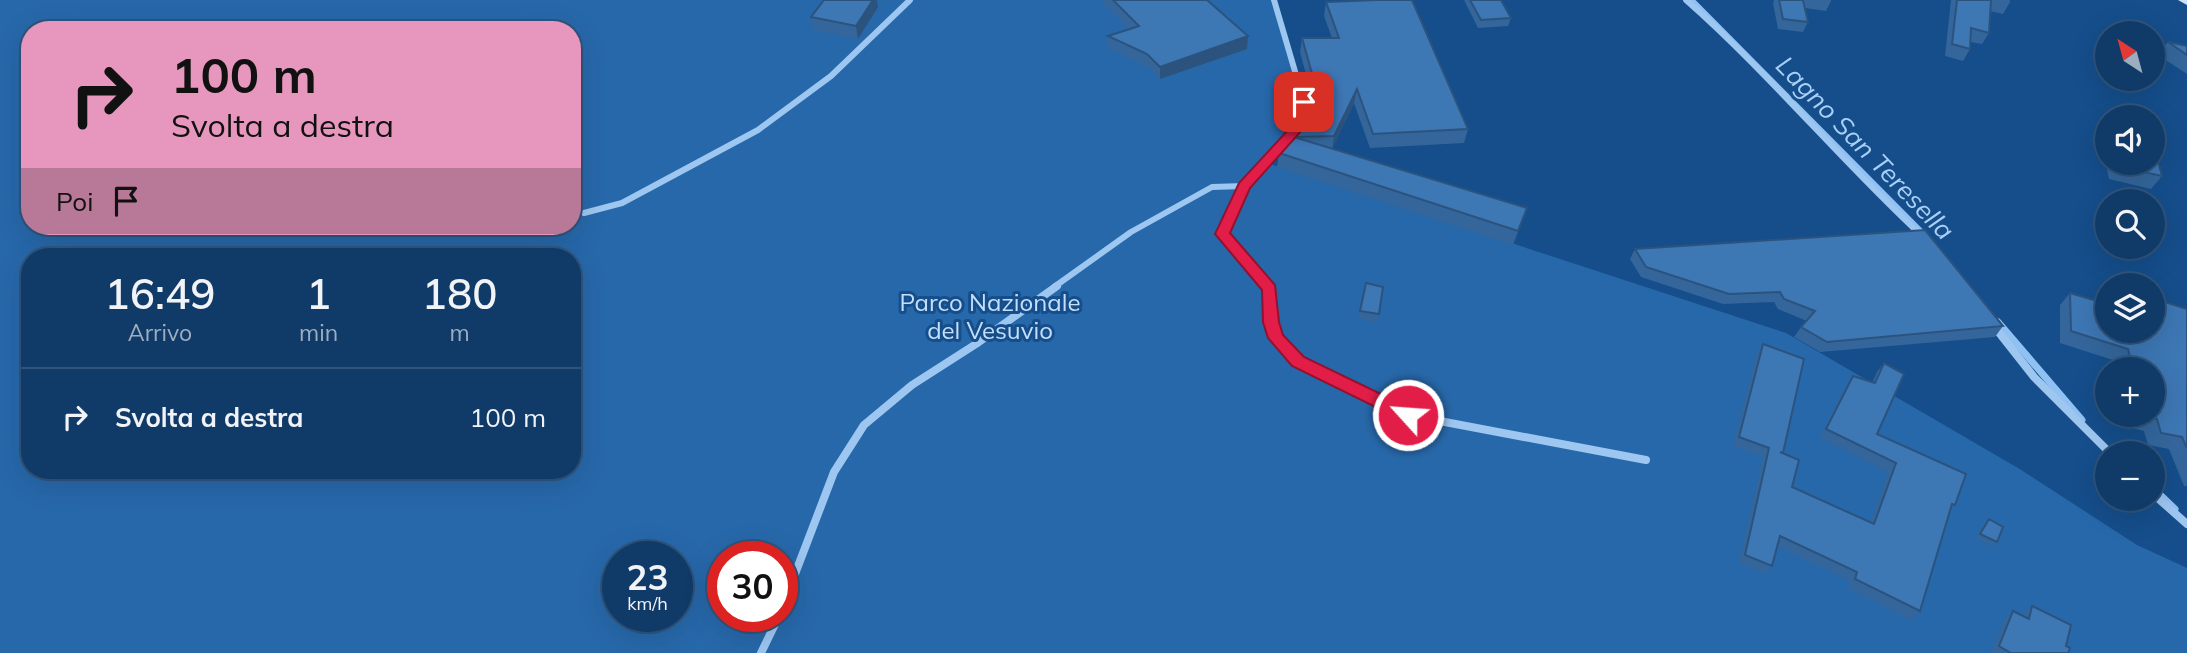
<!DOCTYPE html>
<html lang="it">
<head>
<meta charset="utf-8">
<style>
	body { margin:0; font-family:Mulish,sans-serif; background:#1e4571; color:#f1f3f6; height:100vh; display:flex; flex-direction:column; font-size:26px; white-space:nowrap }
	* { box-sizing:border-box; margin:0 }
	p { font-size:23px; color:#9cadc0 }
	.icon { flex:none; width:38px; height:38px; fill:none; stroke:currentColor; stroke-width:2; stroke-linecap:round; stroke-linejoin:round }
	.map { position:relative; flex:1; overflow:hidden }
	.details { position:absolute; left:21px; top:248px; width:560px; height:231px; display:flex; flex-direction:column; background:#103a68; border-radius:28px; box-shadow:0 7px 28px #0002,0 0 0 2px #30547c }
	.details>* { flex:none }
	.guide { position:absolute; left:21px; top:21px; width:560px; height:214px; border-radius:28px; box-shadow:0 7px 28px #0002,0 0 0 2px #30547c; background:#e797bd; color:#111; overflow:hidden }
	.needle { width:46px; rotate:324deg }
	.fabs { position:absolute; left:2095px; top:21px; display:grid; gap:14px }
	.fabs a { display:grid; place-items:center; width:70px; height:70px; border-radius:50%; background:#103a68; box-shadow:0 7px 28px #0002,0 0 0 2px #30547c; font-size:35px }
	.speed { position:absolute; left:602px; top:541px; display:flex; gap:14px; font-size:35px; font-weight:700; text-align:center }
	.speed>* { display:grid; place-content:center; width:91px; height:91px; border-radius:50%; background:#103a68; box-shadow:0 7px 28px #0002,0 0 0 2px #30547c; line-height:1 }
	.speed small { font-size:18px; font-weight:400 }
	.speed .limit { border:10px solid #d22; background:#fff; color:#111 }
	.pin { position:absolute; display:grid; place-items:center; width:60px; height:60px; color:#fff; margin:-30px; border-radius:14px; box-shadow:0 4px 10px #0006 }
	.me { position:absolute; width:77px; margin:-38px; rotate:296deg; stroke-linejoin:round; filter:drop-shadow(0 0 5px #0008) }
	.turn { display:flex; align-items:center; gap:24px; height:147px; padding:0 35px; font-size:32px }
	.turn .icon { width:91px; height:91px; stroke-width:2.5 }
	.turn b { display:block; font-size:49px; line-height:60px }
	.then { display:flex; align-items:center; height:66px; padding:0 35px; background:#0003; gap:14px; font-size:26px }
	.eta { display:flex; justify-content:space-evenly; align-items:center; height:119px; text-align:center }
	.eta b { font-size:42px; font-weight:600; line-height:49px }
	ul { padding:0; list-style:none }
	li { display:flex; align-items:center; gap:21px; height:98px; padding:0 35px; border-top:2px solid #30547c }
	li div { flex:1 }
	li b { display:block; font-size:26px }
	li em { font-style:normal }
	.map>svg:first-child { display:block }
	.green { fill:#2768aa; fill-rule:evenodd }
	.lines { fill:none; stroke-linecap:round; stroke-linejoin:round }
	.stream-far1 { stroke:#8fc2f3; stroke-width:5 }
	.stream { stroke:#8fc2f3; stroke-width:7 }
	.street-far1 { stroke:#9dc6f0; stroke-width:6 }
	.street { stroke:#9dc6f0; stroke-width:8 }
	.secondary { fill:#cbe2fb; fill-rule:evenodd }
	.wall { fill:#34669b }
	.shaded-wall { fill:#2b537e }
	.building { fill:#3d77b4; stroke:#2b537e; stroke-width:2 }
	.route { fill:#e11d48; stroke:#92132f; stroke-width:2 }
	.labels { text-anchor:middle; stroke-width:6; stroke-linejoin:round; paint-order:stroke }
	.park-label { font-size:24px; fill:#c3dffb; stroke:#154e8b }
	.water-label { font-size:26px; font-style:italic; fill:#a9d0f7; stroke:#154e8b }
</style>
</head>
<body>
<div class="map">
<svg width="2187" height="653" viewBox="0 0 2187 653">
	<rect width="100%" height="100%" fill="#154e8b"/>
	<path class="green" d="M0 0H1275L1304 96 1306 116 1267 163 1786 333 2018 468 2137 545 2187 568V653H0ZM30 30H572V226H30ZM30 257H572V471H30ZM618 556H677V616H618ZM723 556H782V616H723Z"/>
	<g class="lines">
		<path class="stream-far1" d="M1692 0 1926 236"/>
		<path class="stream" d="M1998 322 2082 420
			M2152 487 2175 509"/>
		<path class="street-far1" d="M1686 0C1770 74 1840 160 1922 236
			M584 213 622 203 758 130 831 76 910 0
			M1054 287 1131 232 1212 187 1244 186
			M1268 287 1223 234 1244 186 1295 130 1304 102 1274 0"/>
		<path class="street" d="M1266 286 1269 289 1271 322 1276 338 1298 361 1408 415 1646 460
			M1993 325 2034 377 2110 453
			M2152 493 2187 524
			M782 608 834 472 864 425 912 385 976 344 1057 286
			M761 653 779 616"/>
		<path class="secondary" d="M2178 0H2187V5Z"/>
	</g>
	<path class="wall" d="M1104 0H1207L1248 36 1247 49 1160 79 1146 66 1108 48V36L1129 29 1103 3Z
		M1464 0H1501L1511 18 1508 26 1478 28Z
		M1774 0H1831V1L1826 11 1805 8 1808 22 1803 32 1778 29 1773 3Z
		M1951 0H2010V2L2003 14 1990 11 1989 33 1982 44 1971 42 1970 49 1963 61 1945 56Z
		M1326 2 1468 129 1464 143 1370 148 1354 103 1332 149 1527 208 1513 245 1277 167 1279 153 1315 108 1300 52 1302 38H1332L1324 16Z
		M878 7 858 39 814 30 811 17Z
		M2168 42 2187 46V74L2158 55Z
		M2107 126V163H2152L2162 176 2151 189 2109 179 2100 135Z
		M1635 249 2003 326 1995 337 1820 352 1794 337 1801 327 1807 321 1778 309 1774 302 1723 304 1641 277 1630 259Z
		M1366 283 1379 314 1377 323 1358 319Z
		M2070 293 2107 331 2187 309V486H2184L2169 449 2148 445 2144 431 2132 428 2129 415H2152V369H2118L2116 361 2060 343V305Z
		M1763 344 1783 453 1792 487 1870 523 1888 472 1820 438 1846 385 1853 376 1872 383 1877 372 1884 363 1877 434 1955 505 1950 511 1920 611 1911 620 1847 588 1850 581 1777 546 1772 566 1765 574 1739 563 1763 457 1733 446 1757 353Z
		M1989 519 1997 542 1993 546 1976 538 1985 523Z
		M2032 606 2066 646 2068 653H1991L2005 618 2013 611 2023 616 2024 613Z"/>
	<path class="shaded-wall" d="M873 0H877L878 7 858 39 856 26Z
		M1248 36 1247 49 1160 79V67Z
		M1357 89 1354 103 1332 150 1334 136Z"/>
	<path class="building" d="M824 0H873L856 26 811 17Z
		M1113 0H1207L1248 36 1160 67 1147 54 1108 36 1139 26Z
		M1377 0H1412L1468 129 1373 134 1357 89 1334 136 1294 137 1527 208 1518 231 1279 153 1320 102 1302 38H1339L1326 2Z
		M1470 0H1501L1511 18 1481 20Z
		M1779 0H1803L1808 22 1783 19Z
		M1957 0H1991L1989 33 1971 28 1970 49 1952 44Z
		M2168 42 2187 46V55Z
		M2152 139 2162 176 2119 167 2118 163H2152Z
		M1925 230 2003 326 1827 342 1801 327 1815 311 1784 299 1780 292 1729 294 1646 267 1635 249Z
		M1366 283 1383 287 1379 314 1360 311Z
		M2070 293 2107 304V331H2152V298L2187 309V448L2182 437 2161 433 2157 419 2145 416 2144 415H2152V369H2133L2128 349 2071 331Z
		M1763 344 1804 359 1783 453 1780 452 1799 460 1792 487 1874 524 1896 463 1826 429 1853 376 1875 383 1884 363 1904 374 1877 434 1966 474 1955 505 1952 504 1920 611 1855 579 1857 572 1780 536 1772 566 1745 555 1769 448 1739 437Z
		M1989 519 2003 527 1997 542 1980 534Z
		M2032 606 2071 625 2066 646 2070 648 2068 653H2011L1999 646 2013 611 2029 619Z"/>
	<path class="route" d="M1304 98 1310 102 1302 130 1250 188 1230 233 1275 285 1279 322 1283 335 1304 357 1414 410 1416 415 1414 420H1402L1292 366 1268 338 1263 322 1262 290 1215 234 1239 183 1289 129 1297 102Z"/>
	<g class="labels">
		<g class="park-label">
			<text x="990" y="311">Parco Nazionale<tspan x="990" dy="28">del Vesuvio</tspan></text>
		</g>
		<g class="water-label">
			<text transform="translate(1865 148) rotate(46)" y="9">Lagno San Teresella</text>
		</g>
	</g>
</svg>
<div class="fabs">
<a><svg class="needle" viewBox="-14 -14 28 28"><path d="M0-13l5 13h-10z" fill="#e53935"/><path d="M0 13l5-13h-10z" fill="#9cadc0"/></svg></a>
<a><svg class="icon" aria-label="sound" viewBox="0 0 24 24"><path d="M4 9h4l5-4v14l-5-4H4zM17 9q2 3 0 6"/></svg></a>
<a><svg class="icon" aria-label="search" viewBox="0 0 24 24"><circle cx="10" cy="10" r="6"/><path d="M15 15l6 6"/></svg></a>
<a><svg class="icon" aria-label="layers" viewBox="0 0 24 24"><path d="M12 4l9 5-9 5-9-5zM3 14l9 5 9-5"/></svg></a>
<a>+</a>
<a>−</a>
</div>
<div class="speed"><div>23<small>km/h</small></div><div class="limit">30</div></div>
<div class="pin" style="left:1304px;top:102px;background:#d93025"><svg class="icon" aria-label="arrive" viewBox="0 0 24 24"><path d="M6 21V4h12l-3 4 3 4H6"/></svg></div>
<svg class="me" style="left:1408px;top:415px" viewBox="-20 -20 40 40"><circle r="17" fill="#e11d48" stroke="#fff" stroke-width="3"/><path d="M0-11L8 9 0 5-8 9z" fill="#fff"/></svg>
<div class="guide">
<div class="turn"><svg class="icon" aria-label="right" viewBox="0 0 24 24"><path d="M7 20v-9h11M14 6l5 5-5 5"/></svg><div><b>100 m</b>Svolta a destra</div></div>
<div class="then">Poi<svg class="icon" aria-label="arrive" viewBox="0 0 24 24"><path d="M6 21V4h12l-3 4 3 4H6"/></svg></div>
</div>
<section class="details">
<div class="eta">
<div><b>16:49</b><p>Arrivo</p></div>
<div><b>1</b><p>min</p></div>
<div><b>180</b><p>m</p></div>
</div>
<ul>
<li><svg class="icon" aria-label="right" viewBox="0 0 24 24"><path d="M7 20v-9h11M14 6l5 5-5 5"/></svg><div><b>Svolta a destra</b></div><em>100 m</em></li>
</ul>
</section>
</div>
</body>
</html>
